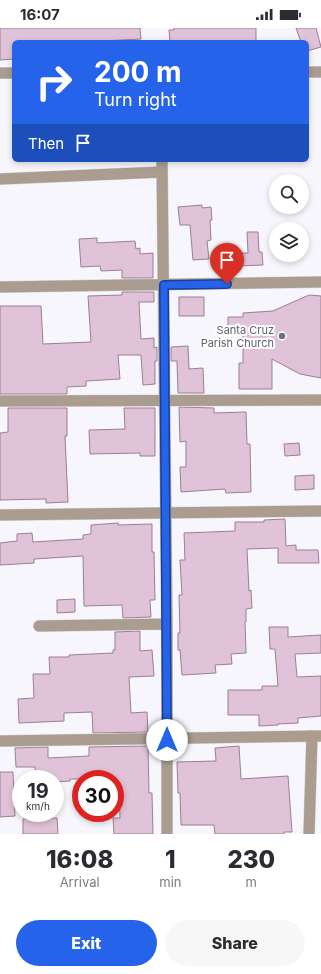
<!DOCTYPE html>
<html lang="en">
<head>
<meta charset="utf-8">
<style>
	body { margin:0; font-family:Inter,sans-serif; background:#f7f7f7; color:#2b2b33; height:100vh; display:flex; flex-direction:column; font-size:15px; white-space:nowrap }
	* { box-sizing:border-box; margin:0 }
	p { font-size:13px; color:#7c7c81 }
	.icon { flex:none; width:22px; height:22px; fill:none; stroke:currentColor; stroke-width:2; stroke-linecap:round; stroke-linejoin:round }
	.map { position:relative; height:806px; overflow:hidden }
	.drawer { display:flex; flex-direction:column; background:#fff; flex:1 }
	.drawer>* { flex:none }
	.hud { position:absolute; left:12px; top:12px; width:297px; height:122px; border-radius:6px; box-shadow:0 2px 6px #0003; background:#2563eb; color:#fff; overflow:hidden }
	.controls { position:absolute; left:269px; top:146px; display:grid; gap:8px }
	.controls a { display:grid; place-items:center; width:40px; height:40px; border-radius:50%; background:#fff; box-shadow:0 2px 6px #0003; font-size:20px }
	.speed { position:absolute; left:12px; top:742px; display:flex; gap:8px; font-size:20px; font-weight:700; text-align:center }
	.speed>* { display:grid; place-content:center; width:52px; height:52px; border-radius:50%; background:#fff; box-shadow:0 2px 6px #0003; line-height:1 }
	.speed small { font-size:10px; font-weight:400 }
	.speed .limit { border:6px solid #d22; background:#fff; color:#111 }
	.pin { position:absolute; display:grid; place-items:center; width:34px; height:34px; color:#fff; margin:-41px -17px; border-radius:50% 50% 50% 0; rotate:-45deg; box-shadow:0 0 4px #0007 }
	.pin .icon { rotate:45deg }
	.me { position:absolute; width:44px; margin:-22px; rotate:0deg; stroke-linejoin:round; filter:drop-shadow(0 0 3px #0008) }
	.turn { display:flex; align-items:center; gap:14px; height:84px; padding:0 16px; font-size:18px }
	.turn .icon { width:52px; height:52px; stroke-width:2.5 }
	.turn b { display:block; font-size:28px; line-height:34px }
	.then { display:flex; align-items:center; height:38px; padding:0 16px; background:#0003; gap:8px; font-size:15px }
	.eta { display:flex; justify-content:space-evenly; align-items:center; height:68px; text-align:center }
	.eta b { font-size:24px; font-weight:800; line-height:28px }
	.button { display:flex; gap:8px; margin-top:auto; padding:8px 16px }
	.button a { flex:1; height:46px; border-radius:24px; background:#2563eb; color:#fff; font-size:16px; font-weight:800; line-height:46px; text-align:center }
	.button a+a { background:#f7f7f7; color:#2b2b33 }
	.status { display:flex; justify-content:space-between; align-items:center; height:28px; padding:0 20px; background:#fff; direction:ltr }
	.status svg { height:11px; fill:currentColor }
	.map>svg:first-child { display:block }
	.building { fill:#e0c3d8; stroke:#997f92 }
	.lines { fill:none; stroke-linecap:round; stroke-linejoin:round }
	.minor-casing { stroke:#d2d1d8; stroke-width:12 }
	.tertiary-casing { stroke:#d2d1d8; stroke-width:12 }
	.minor { stroke:#aa9d8f; stroke-width:11 }
	.tertiary { stroke:#aa9d8f; stroke-width:11 }
	.route-casing { stroke:#184099; stroke-width:10 }
	.route { stroke:#2563eb; stroke-width:7 }
	.worship-dot { fill:#6b7280; stroke:#fff; stroke-width:1.5 }
	.labels { text-anchor:middle; stroke-width:4; stroke-linejoin:round; paint-order:stroke }
	.worship-label { font-size:11px; fill:#5b616d; stroke:#fff; text-anchor:end }
</style>
</head>
<body>
<div class="status"><b>16:07</b><svg viewBox="0 0 49 12"><path d="M0 12V9h3v3zM5 12V6h3v6zM10 12V3h3v9zM15 12V0h3v12zM26 1h20v11H26zM47 4h2v5h-2z"/></svg></div>
<div class="map">
<svg width="321" height="806" viewBox="0 0 321 806">
	<rect width="100%" height="100%" fill="#f7f6fc"/>
	<path class="building" d="M0 0H140L141 11 103 13V14H14V31L0 32Z
		M174 0H256V14H170L169 2H174Z
		M296 0H316L321 19 307 23V14H301Z
		M202 177V180L211 179 212 192H210L211 212 207 213 209 231 193 232 190 197H180L178 179Z
		M247 204H258L259 224H262L263 237 236 238 235 225H248Z
		M97 210V215L135 213 136 221 140 220V226L153 225V250H122V242L101 243 100 238 81 239 79 211Z
		M122 264H154V274H139L141 311 154 310V320L157 319V333H155V356L143 357 141 327H118L120 351 86 353V358L67 359V366H0V278H41L43 316 91 314 88 268 122 267Z
		M309 267 321 268V350L300 346 272 331V361H239V335H243V300L228 301V289H243V285L273 283Z
		M179 269H204V288H179Z
		M188 318 189 341 203 340 204 365H178L177 333H171V319Z
		M179 379 214 380V385L246 384 247 416H250L251 464 226 465 225 461 181 464 180 439H186V413L180 414Z
		M8 380H67V408H65L68 474 46 475V471L0 472V405L8 404Z
		M124 380H155V428H140V425L90 426 89 402 125 401Z
		M299 415 300 427 285 428 284 416Z
		M314 447V461L295 462V448Z
		M285 491 286 518 296 517V522H318L319 535H278V520L247 521 249 563 251 562 252 580 246 581V594H245L246 625 231 626 232 636 215 637 216 645 182 647 180 622H178V605H180L179 567H182L180 532H185L184 505 235 503V494H264V492Z
		M118 495V497L152 496V524H154L155 572H150L151 589 123 590 122 577 84 578 83 528 34 531V535L0 537V515L17 513V506L32 505 33 514 83 511V507L91 506V497Z
		M75 571V584L57 585V572Z
		M269 599H288V609L321 607V625L295 626 297 649 321 648V688L298 690V695L278 696V697L259 698V687H228V662H262V658H278L275 621H270Z
		M140 603V623L152 622 154 648 129 649 131 685 147 684 148 704 93 705 92 684 64 685V693L19 695 18 671 34 670 33 646H50L49 629H69V627L113 625V622H115V604Z
		M148 718 149 765H152L153 806H114L113 790H120L119 762H115V751H70V753L55 754V751H36L35 739H16L15 720 48 719V730L89 728V719Z
		M239 718 241 751 288 748 292 804H284V806H215L214 797H181L180 765H178L177 734 216 733 215 720Z
		M0 744H13L15 788 0 789Z
		M57 790 58 806H23V791Z"/>
	<g class="lines">
		<defs>
			<path id="minor" d="M307 44H321
				M0 45H14
				M162 132 167 596V806
				M0 151 162 144
				M0 259 321 254
				M0 373 321 372
				M0 487 321 483
				M39 598 167 596
				M309 806 312 708"/>
			<path id="tertiary" d="M0 713 321 708"/>
		</defs>
		<use href="#minor" class="minor-casing"/>
		<use href="#tertiary" class="tertiary-casing"/>
		<use href="#minor" class="minor"/>
		<use href="#tertiary" class="tertiary"/>
	</g>
	<g class="lines">
		<defs>
			<path id="route" d="M167 712 164 257 227 256"/>
		</defs>
		<use href="#route" class="route-casing"/>
		<use href="#route" class="route"/>
	</g>
	<circle class="worship-dot" cx="282" cy="308" r="4"/>
	<g class="labels">
		<g class="worship-label">
			<text x="274" y="306">Santa Cruz<tspan x="274" dy="13">Parish Church</tspan></text>
		</g>
	</g>
</svg>
<div class="controls">
<a><svg class="icon" aria-label="search" viewBox="0 0 24 24"><circle cx="10" cy="10" r="6"/><path d="M15 15l6 6"/></svg></a>
<a><svg class="icon" aria-label="layers" viewBox="0 0 24 24"><path d="M12 4l9 5-9 5-9-5zM3 14l9 5 9-5"/></svg></a>
</div>
<div class="speed"><div>19<small>km/h</small></div><div class="limit">30</div></div>
<div class="pin" style="left:227px;top:256px;background:#d93025"><svg class="icon" aria-label="arrive" viewBox="0 0 24 24"><path d="M6 21V4h12l-3 4 3 4H6"/></svg></div>
<svg class="me" style="left:167px;top:712px" viewBox="-20 -20 40 40"><circle r="19" fill="#fff"/><path d="M0-13L10 11 0 6-10 11z" fill="#2563eb"/></svg>
<div class="hud">
<div class="turn"><svg class="icon" aria-label="right" viewBox="0 0 24 24"><path d="M7 20v-9h11M14 6l5 5-5 5"/></svg><div><b>200 m</b>Turn right</div></div>
<div class="then">Then<svg class="icon" aria-label="arrive" viewBox="0 0 24 24"><path d="M6 21V4h12l-3 4 3 4H6"/></svg></div>
</div>
</div>
<section class="drawer">
<div class="eta">
<div><b>16:08</b><p>Arrival</p></div>
<div><b>1</b><p>min</p></div>
<div><b>230</b><p>m</p></div>
</div>
<div class="button"><a>Exit</a><a>Share</a></div>
</section>
</body>
</html>
